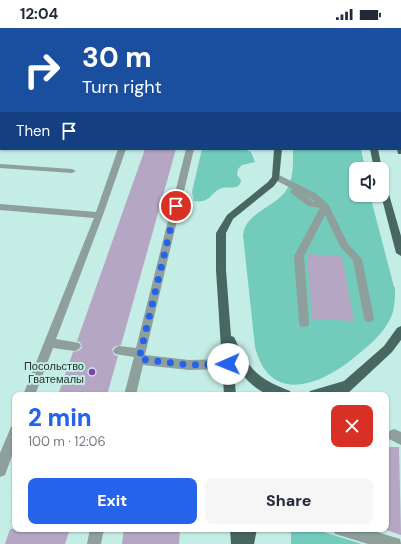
<!DOCTYPE html>
<html lang="en">
<head>
<meta charset="utf-8">
<style>
	body { margin:0; font-family:"DM Sans",sans-serif; background:#f6f6f7; color:#1f2937; height:100vh; display:flex; flex-direction:column; font-size:15px; white-space:nowrap }
	* { box-sizing:border-box; margin:0 }
	p { font-size:13px; color:#747a83 }
	.icon { flex:none; width:22px; height:22px; fill:none; stroke:currentColor; stroke-width:2; stroke-linecap:round; stroke-linejoin:round }
	.map { position:relative; flex:1; overflow:hidden }
	.details { position:absolute; left:12px; top:364px; width:377px; height:140px; display:flex; flex-direction:column; background:#fff; border-radius:8px; box-shadow:0 1px 3px #0004 }
	.details>* { flex:none }
	.top-card { position:absolute; left:0px; top:0px; width:401px; height:122px; box-shadow:0 1px 3px #0004; background:#1a4fa0; color:#fff; overflow:hidden }
	.buttons { position:absolute; left:349px; top:134px; display:grid; gap:8px }
	.buttons a { display:grid; place-items:center; width:40px; height:40px; border-radius:8px; background:#fff; box-shadow:0 1px 3px #0004; font-size:20px }
	.pin { position:absolute; display:grid; place-items:center; width:34px; height:34px; color:#fff; margin:-17px; border:2px solid #fff; border-radius:50%; box-shadow:0 1px 4px #0007 }
	.me { position:absolute; width:44px; margin:-22px; rotate:269deg; stroke-linejoin:round; filter:drop-shadow(0 0 3px #0008) }
	.turn { display:flex; align-items:center; gap:14px; height:84px; padding:0 16px; font-size:18px }
	.turn .icon { width:52px; height:52px; stroke-width:2.5 }
	.turn b { display:block; font-size:28px; line-height:34px }
	.then { display:flex; align-items:center; height:38px; padding:0 16px; background:#0003; gap:8px; font-size:15px }
	.round { display:grid; place-items:center; flex:none; width:42px; height:42px; border-radius:8px; background:#f6f6f7 }
	.head { display:flex; align-items:center; justify-content:space-between; height:68px; padding:0 16px }
	h1 { font-size:24px; font-weight:800; line-height:30px; color:#2563eb }
	.button { display:flex; gap:8px; margin-top:auto; padding:8px 16px }
	.button a { flex:1; height:46px; border-radius:8px; background:#2563eb; color:#fff; font-size:16px; font-weight:800; line-height:46px; text-align:center }
	.button a+a { background:#f6f6f7; color:#1f2937 }
	.status { display:flex; justify-content:space-between; align-items:center; height:28px; padding:0 20px; background:#fff; direction:ltr }
	.status svg { height:11px; fill:currentColor }
	.map>svg:first-child { display:block }
	.green { fill:#73cbbc }
	.building { fill:#b5a6c3 }
	.lines { fill:none; stroke-linecap:round; stroke-linejoin:round }
	.service { fill:#8e9f9c; fill-rule:evenodd }
	.primary { fill:#486761; fill-rule:evenodd }
	.route { stroke:#2563eb; stroke-width:7; stroke-dasharray:0 12.6 }
	.poi-dot { fill:#843fb2; stroke:#c4ede5; stroke-width:1.5 }
	.labels { text-anchor:middle; stroke-width:4; stroke-linejoin:round; paint-order:stroke }
	.poi-label { font-size:11px; fill:#263633; stroke:#c4ede5; text-anchor:end }
</style>
</head>
<body>
<div class="status"><b>12:04</b><svg viewBox="0 0 49 12"><path d="M0 12V9h3v3zM5 12V6h3v6zM10 12V3h3v9zM15 12V0h3v12zM26 1h20v11H26zM47 4h2v5h-2z"/></svg></div>
<div class="map">
<svg width="401" height="516" viewBox="0 0 401 516">
	<rect width="100%" height="100%" fill="#c4ede5"/>
	<path class="green" d="M202 121H244L251 124 255 134 242 137 238 141 237 147 241 152C240 163 229 158 222 160 210 164 211 176 194 173L192 164Z
		M293 121H361L365 141H356V167H370L394 259H395C395 268 395 278 392 287 385 304 370 317 356 328 322 357 270 378 255 319L243 207C245 184 277 179 287 161 294 148 293 135 293 121Z
		M291 501H314L362 516H291Z"/>
	<path class="building" d="M145 121H176L121 317 114 319 112 322 114 327 118 328 107 367H58L73 324 80 322 82 319 80 314 77 313Z
		M307 226 342 228 354 293 312 291Z
		M386 419H399L401 507 386 502Z
		M10 501H70L65 516H5Z
		M124 501H180L179 516H122Z"/>
	<g class="lines">
		<path class="service" d="M107 0H113V1H107Z
			M0 4H1V8H0Z
			M118 121H126L103 187 56 311 79 315 81 318 79 321 75 323 53 320 35 367H23L94 190 0 182V176L96 184Z
			M186 121H194L145 327 189 332 228 331 232 332 234 336 232 340 228 341 189 342 143 337 136 367H124L134 329 115 326 113 323 115 320 119 318 136 320Z
			M0 136 72 141 76 143 72 145 0 140Z
			M273 147H279L315 165 328 176 348 216 362 231 374 290 373 293 369 294 365 293 364 290 353 232 341 220 325 187 304 228 309 295 308 298 304 299 300 298 299 295 294 228 320 180 308 178 291 165 290 163 293 161 273 151ZM304 166 315 174H313Z
			M15 397V420L5 447 0 449V425L11 399Z
			M394 401 401 404V417L389 411 388 407 389 403Z
			M90 501H104L101 516H87Z
			M333 501H367L400 511 401 516H368L335 506Z"/>
		<path class="primary" d="M400 72H401V76H400Z
			M0 75H1V79H0Z
			M400 118H401V126H398L397 121H400Z
			M274 121H282L279 151 274 158 233 191 226 205V242L231 308 234 309C249 341 256 350 290 363L292 367C285 367 276 369 270 367 254 362 240 346 233 332L236 367H224L216 242V205L227 187 268 154 272 149Z
			M370 121H378L382 141H374Z
			M382 153 386 156 401 208V228L396 225 381 167Z
			M401 298V312L392 324 346 367H308L310 363 344 353 384 318 397 300Z
			M230 501H257L254 516H231Z"/>
	</g>
	<g class="lines">
		<path class="route" d="M176 178 139 331 189 337 228 336"/>
	</g>
	<circle class="poi-dot" cx="92" cy="344" r="4"/>
	<g class="labels">
		<g class="poi-label">
			<text x="84" y="342">Посольство<tspan x="84" dy="13">Гватемалы</tspan></text>
		</g>
	</g>
</svg>
<div class="buttons">
<a><svg class="icon" aria-label="sound" viewBox="0 0 24 24"><path d="M4 9h4l5-4v14l-5-4H4zM17 9q2 3 0 6"/></svg></a>
</div>
<div class="pin" style="left:176px;top:178px;background:#d93025"><svg class="icon" aria-label="arrive" viewBox="0 0 24 24"><path d="M6 21V4h12l-3 4 3 4H6"/></svg></div>
<svg class="me" style="left:228px;top:336px" viewBox="-20 -20 40 40"><circle r="19" fill="#fff"/><path d="M0-13L10 11 0 6-10 11z" fill="#2563eb"/></svg>
<div class="top-card">
<div class="turn"><svg class="icon" aria-label="right" viewBox="0 0 24 24"><path d="M7 20v-9h11M14 6l5 5-5 5"/></svg><div><b>30 m</b>Turn right</div></div>
<div class="then">Then<svg class="icon" aria-label="arrive" viewBox="0 0 24 24"><path d="M6 21V4h12l-3 4 3 4H6"/></svg></div>
</div>
<section class="details">
<div class="head"><div><h1>2 min</h1><p>100 m · 12:06</p></div><a class="round" style="background:#d93025;color:#fff"><svg class="icon" aria-label="close" viewBox="0 0 24 24"><path d="M6 6l12 12M18 6L6 18"/></svg></a></div>
<div class="button"><a>Exit</a><a>Share</a></div>
</section>
</div>
</body>
</html>
